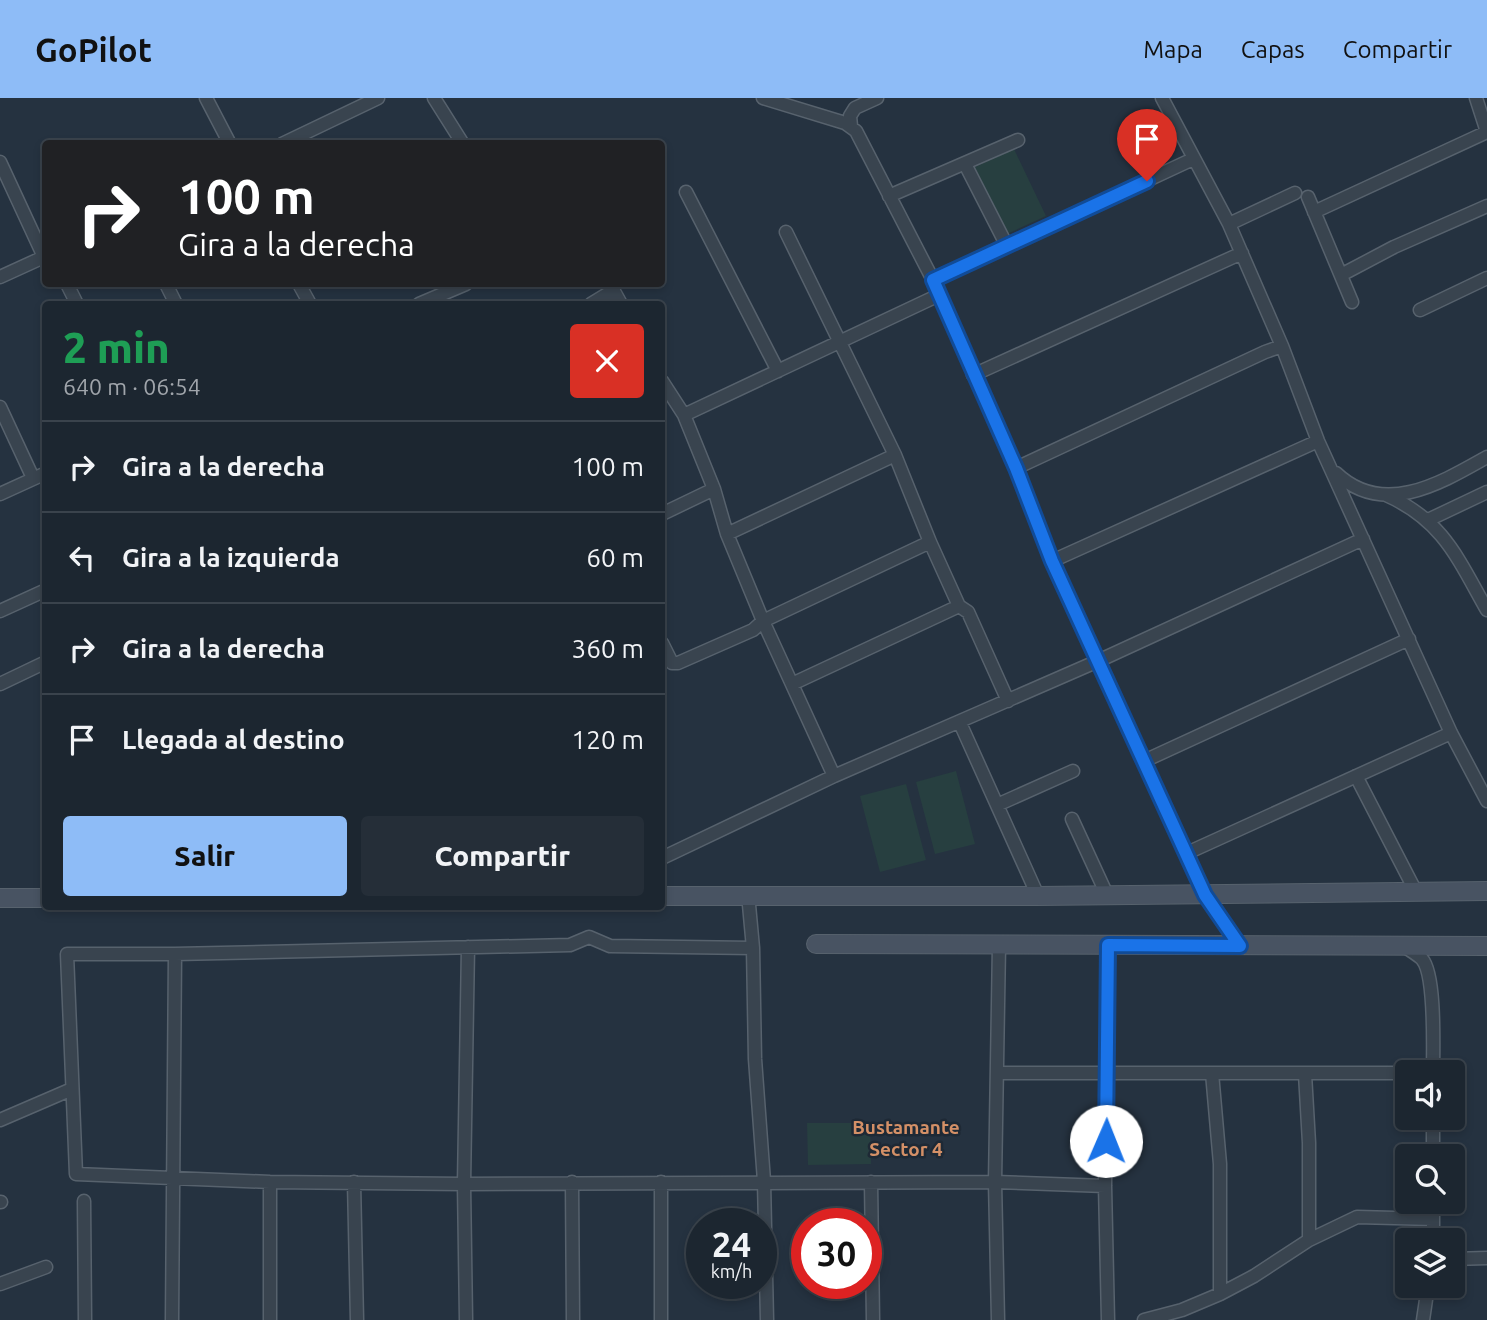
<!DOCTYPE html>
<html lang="es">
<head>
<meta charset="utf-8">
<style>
	body { margin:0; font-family:Ubuntu,sans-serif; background:#252e38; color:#f1f3f6; height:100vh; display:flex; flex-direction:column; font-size:26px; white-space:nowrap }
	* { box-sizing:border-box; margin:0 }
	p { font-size:23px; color:#a0a5ab }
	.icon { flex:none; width:38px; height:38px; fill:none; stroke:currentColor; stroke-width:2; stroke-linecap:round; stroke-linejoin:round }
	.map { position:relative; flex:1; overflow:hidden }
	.panel { position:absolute; left:42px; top:203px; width:623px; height:609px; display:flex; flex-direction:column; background:#1c2630; border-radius:7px; box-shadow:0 4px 10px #0003,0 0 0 2px #3a434c }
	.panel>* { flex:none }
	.top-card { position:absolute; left:42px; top:42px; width:623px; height:147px; border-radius:7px; box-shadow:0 4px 10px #0003,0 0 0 2px #3a434c; background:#202124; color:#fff; overflow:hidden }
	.controls { position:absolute; left:1395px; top:962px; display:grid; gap:14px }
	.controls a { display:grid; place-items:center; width:70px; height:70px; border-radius:7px; background:#1c2630; box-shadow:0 4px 10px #0003,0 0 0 2px #3a434c; font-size:35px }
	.speed { position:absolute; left:686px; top:1110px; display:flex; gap:14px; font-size:35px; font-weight:700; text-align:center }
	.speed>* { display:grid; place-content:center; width:91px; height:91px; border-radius:50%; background:#1c2630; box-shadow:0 4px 10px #0003,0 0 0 2px #3a434c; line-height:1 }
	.speed small { font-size:18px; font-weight:400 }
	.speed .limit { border:10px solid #d22; background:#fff; color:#111 }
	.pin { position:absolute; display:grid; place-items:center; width:60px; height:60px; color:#fff; margin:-72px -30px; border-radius:50% 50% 50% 0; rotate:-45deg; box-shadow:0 0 7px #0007 }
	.pin .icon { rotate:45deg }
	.me { position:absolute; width:77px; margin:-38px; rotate:1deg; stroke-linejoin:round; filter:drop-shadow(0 0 5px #0008) }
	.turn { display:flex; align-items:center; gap:24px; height:147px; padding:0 21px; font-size:32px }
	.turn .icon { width:91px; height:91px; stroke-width:2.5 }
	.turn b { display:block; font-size:49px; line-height:60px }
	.round { display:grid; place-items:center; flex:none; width:74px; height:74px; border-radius:7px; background:#252e38 }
	.summary { display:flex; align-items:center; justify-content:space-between; height:119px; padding:0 21px }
	h1 { font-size:42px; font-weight:800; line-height:52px; color:#1e9e55 }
	.action { display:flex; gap:14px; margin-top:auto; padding:14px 21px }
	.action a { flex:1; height:80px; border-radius:7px; background:#8ebcf7; color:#111; font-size:28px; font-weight:800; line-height:80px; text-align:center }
	.action a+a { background:#252e38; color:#f1f3f6 }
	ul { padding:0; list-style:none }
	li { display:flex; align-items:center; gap:21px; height:91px; padding:0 21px; border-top:2px solid #3a434c }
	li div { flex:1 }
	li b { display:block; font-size:26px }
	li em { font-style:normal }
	header { display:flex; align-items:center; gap:42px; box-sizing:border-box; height:98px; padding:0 35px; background:#8ebcf7; color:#111 }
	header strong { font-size:33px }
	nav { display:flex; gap:38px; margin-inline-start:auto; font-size:24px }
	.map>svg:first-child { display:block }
	.green { fill:#273f40 }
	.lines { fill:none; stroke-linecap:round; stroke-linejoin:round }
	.street-casing { stroke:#57626d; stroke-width:15 }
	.secondary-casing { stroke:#57626d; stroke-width:20 }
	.street { stroke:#39444f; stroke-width:12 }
	.secondary { stroke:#485362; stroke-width:18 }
	.route-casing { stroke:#114b97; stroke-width:18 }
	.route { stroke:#1a73e8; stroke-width:12 }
	.labels { text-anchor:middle; stroke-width:5; stroke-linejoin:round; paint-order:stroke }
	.neighbourhood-label { font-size:19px; font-weight:bold; fill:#d49067; stroke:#1e2935 }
</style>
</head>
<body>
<header>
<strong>GoPilot</strong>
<nav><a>Mapa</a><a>Capas</a><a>Compartir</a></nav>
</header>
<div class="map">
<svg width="1487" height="1222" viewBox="0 0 1487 1222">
	<rect width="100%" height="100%" fill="#253240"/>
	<path class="green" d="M1014 51 1046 118 1007 136 975 69Z
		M956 673 975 746 935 756 916 684Z
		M906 686 926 762 880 774 860 698Z
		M807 1025H870L871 1066 808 1067Z"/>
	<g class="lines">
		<defs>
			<path id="street" d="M206 0 230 46
				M434 0 463 46
				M763 0 845 25 856 33 933 182 1016 370 1052 463 1205 797 1240 848
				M1162 0 1229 126 1282 248 1318 343 1451 635 1487 703
				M1476 0 1487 34
				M851 28 850 18 855 10 877 0
				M282 46 378 0
				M0 64 44 159
				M965 66 1007 148
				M686 94 778 273
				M889 98 1018 42
				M1308 99 1352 204
				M1314 114 1487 34
				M1229 126 1295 95
				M786 134 895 357 930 444 959 508 968 514 1008 603
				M1341 177 1394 149 1487 108
				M0 179 46 158
				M933 182 1193 61
				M67 186 77 206
				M166 186 176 206
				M299 186 310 206
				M610 186 621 206
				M419 206 466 186
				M591 206 614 192
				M1420 212 1487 180
				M973 277 1242 155
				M662 283 684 317 714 391 727 436 763 523 834 678
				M0 309 33 380
				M684 317 939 197
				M1016 370 1265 254 1282 248
				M1336 375C1383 420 1441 385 1487 359
				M0 396 46 375
				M1386 397C1443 422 1458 461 1487 512
				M662 416 714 391
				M1428 422 1487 394
				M727 436 895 357
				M1052 463 1318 343
				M0 513 46 492
				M662 545 672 565H678L753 532 763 523 930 444
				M0 586 46 564
				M792 586 959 508
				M960 625 1038 798
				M1144 663 1409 541
				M1356 678 1416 794
				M997 707 1073 673
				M1072 721 1107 797
				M1187 755 1451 635
				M662 760 834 678 1098 563 1363 441
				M748 796 753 850 755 961 764 1083 767 1222
				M1108 847 1105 1088 1108 1222
				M1404 848C1409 852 1417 856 1422 861 1436 877 1433 951 1433 975
				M753 850 610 848 589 839 570 847 175 856H67L76 1076 270 1084 464 1086 995 1084 1105 1088
				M998 975H1407
				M1212 975 1220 1066V1196
				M1305 976 1309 1045V1142
				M0 1022 72 991
				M1433 1059V1020
				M270 1084V1222
				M354 1084 357 1222
				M572 1084 573 1222
				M871 1084 873 1222
				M84 1103 85 1222
				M0 1104H1
				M1433 1104V1143
				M1452 1161 1487 1160
				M0 1186 46 1169
				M172 1222 175 856
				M466 1222 464 1086 468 849
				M661 1222V1084
				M998 1222 995 1084 999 847
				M1144 1222 1182 1212 1220 1196 1254 1178 1309 1142 1357 1119 1433 1121
				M1423 1222 1428 1188"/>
			<path id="secondary" d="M662 798H1038L1487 793
				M0 800H46
				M816 846 1487 848"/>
		</defs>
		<use href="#street" class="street-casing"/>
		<use href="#secondary" class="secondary-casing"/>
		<use href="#street" class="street"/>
		<use href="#secondary" class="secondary"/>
	</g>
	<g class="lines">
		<defs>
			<path id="route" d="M1106 1043 1108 847 1240 848 1205 797 1052 463 1016 370 933 182 1147 83"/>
		</defs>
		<use href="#route" class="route-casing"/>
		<use href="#route" class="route"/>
	</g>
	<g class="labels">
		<g class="neighbourhood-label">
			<text x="906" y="1036">Bustamante<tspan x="906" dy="22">Sector 4</tspan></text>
		</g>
	</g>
</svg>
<div class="controls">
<a><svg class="icon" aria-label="sound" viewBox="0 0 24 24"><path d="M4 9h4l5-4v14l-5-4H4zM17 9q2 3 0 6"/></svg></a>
<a><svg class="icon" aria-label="search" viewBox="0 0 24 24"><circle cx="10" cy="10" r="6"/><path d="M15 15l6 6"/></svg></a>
<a><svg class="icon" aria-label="layers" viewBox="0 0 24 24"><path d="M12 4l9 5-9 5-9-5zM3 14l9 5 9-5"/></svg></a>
</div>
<div class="speed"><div>24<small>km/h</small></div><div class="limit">30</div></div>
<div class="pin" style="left:1147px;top:83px;background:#d93025"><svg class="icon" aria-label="arrive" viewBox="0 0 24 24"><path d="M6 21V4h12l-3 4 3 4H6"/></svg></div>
<svg class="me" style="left:1106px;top:1043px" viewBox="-20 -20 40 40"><circle r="19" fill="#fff"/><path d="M0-13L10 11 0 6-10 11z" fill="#1a73e8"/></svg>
<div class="top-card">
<div class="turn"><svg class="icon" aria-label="right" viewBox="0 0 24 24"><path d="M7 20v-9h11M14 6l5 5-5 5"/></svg><div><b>100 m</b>Gira a la derecha</div></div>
</div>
<section class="panel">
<div class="summary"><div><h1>2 min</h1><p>640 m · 06:54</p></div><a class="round" style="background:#d93025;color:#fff"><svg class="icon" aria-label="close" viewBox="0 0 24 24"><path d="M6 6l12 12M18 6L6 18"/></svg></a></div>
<ul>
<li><svg class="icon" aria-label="right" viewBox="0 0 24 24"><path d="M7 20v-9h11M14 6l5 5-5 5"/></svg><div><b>Gira a la derecha</b></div><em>100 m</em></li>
<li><svg class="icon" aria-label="left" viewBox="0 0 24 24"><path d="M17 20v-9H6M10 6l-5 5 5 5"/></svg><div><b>Gira a la izquierda</b></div><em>60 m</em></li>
<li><svg class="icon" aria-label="right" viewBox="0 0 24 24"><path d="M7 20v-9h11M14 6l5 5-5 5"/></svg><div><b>Gira a la derecha</b></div><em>360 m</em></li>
<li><svg class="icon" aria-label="arrive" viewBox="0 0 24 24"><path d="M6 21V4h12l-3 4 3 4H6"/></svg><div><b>Llegada al destino</b></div><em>120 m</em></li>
</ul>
<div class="action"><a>Salir</a><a>Compartir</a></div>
</section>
</div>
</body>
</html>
